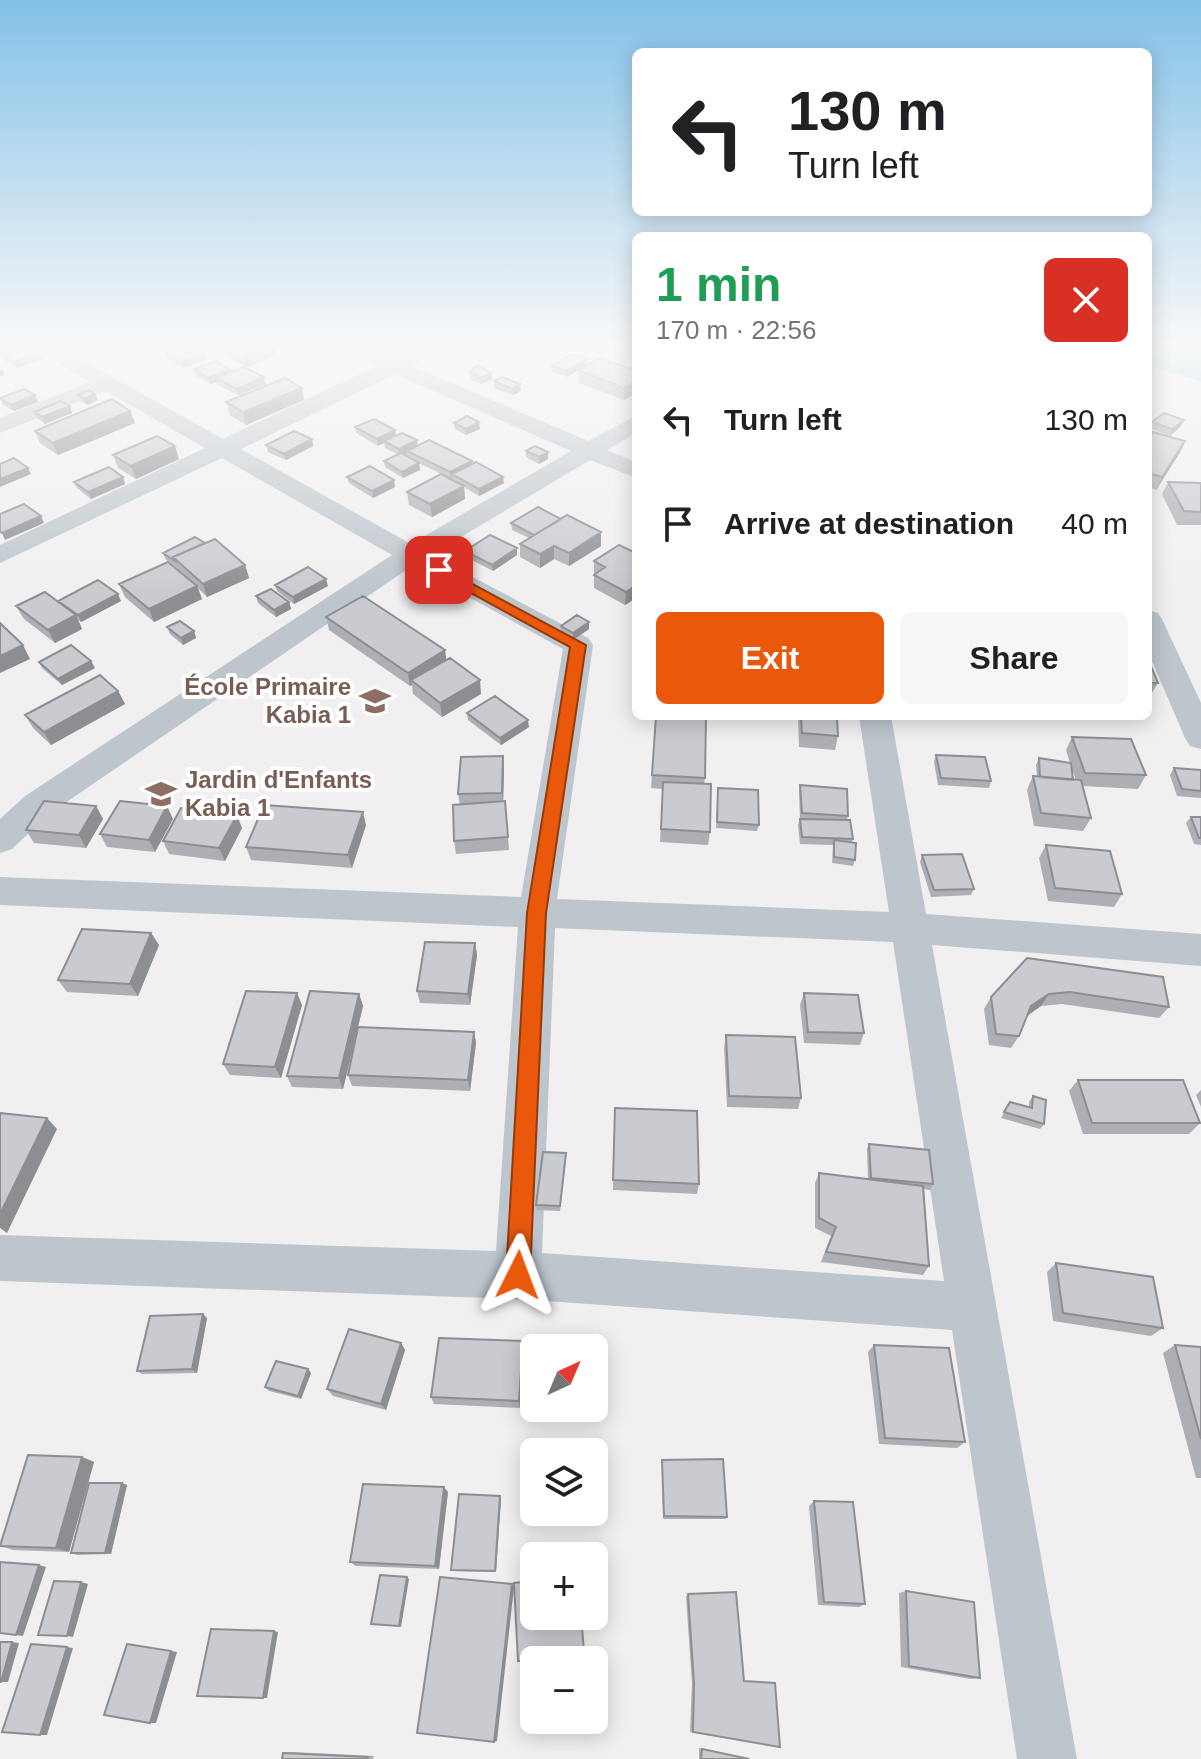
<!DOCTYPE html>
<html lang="en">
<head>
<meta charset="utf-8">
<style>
	body { margin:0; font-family:Helvetica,sans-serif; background:#f6f6f6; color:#202124; height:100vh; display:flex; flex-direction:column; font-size:30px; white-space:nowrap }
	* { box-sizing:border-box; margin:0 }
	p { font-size:26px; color:#757577 }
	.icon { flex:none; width:44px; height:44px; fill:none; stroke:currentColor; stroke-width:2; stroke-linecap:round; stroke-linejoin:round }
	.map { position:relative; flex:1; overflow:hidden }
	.panel { position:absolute; left:632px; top:232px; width:520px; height:488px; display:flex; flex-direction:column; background:#fff; border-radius:12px; box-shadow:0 4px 20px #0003 }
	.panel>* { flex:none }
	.banner { position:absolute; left:632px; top:48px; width:520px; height:168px; border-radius:12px; box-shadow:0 4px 20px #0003; background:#fff; color:#202124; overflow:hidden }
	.needle { width:52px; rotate:44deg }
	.buttons { position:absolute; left:520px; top:1334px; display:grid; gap:16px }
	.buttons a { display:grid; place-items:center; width:88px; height:88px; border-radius:12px; background:#fff; box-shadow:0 4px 20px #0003; font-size:40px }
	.pin { position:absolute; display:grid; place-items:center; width:68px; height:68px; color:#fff; margin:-34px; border-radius:16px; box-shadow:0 4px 12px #0006 }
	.me { position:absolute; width:88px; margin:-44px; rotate:3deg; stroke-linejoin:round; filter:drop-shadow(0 0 6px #0008) }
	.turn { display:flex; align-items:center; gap:28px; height:168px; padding:0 24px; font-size:36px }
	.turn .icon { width:104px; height:104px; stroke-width:2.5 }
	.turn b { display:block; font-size:56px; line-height:68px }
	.round { display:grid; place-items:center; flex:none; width:84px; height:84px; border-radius:12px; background:#f6f6f6 }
	.summary { display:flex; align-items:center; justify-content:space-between; height:136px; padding:0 24px }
	h1 { font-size:48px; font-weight:700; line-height:60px; color:#1e9e55 }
	.action { display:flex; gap:16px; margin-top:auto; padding:16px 24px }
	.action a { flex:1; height:92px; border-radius:12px; background:#ea580c; color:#fff; font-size:32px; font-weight:700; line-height:92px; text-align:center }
	.action a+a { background:#f6f6f6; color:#202124 }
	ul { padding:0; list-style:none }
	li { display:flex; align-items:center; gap:24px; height:104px; padding:0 24px }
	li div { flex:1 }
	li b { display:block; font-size:30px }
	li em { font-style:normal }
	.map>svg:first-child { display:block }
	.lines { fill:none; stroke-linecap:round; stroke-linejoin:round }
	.river { fill:#8dd5e8; fill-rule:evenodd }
	.minor { fill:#bdc6cd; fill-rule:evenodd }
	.wall { fill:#adafb4; fill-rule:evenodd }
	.shaded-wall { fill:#8d8e92 }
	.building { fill:#c9cbd1; stroke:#8d8e92; stroke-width:2 }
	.route { fill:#ea580c; stroke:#983908; stroke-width:2 }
	.labels { text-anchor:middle; stroke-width:8; stroke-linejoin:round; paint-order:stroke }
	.education-label { font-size:24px; font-weight:bold; fill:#785e54; stroke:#fff; text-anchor:end }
</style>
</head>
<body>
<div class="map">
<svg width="1201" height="1759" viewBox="0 0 1201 1759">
	<rect width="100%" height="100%" fill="#f1efef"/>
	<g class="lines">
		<path class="river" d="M1148 348H1172L1201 356V381L1148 366Z"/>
		<path class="minor" d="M35 348H61L223 439 377 366 343 348H371L395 358 416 348H443L412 366 588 441 636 416V433L607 450 636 462V478L590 460 431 555 588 638 593 645 557 899 889 912 859 716H891L926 914 1201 934V966L932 945 1077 1759H1017L952 1330 518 1299 0 1281V1235L496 1251 518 927 0 905V877L521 897 563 649 412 566 49 814 12 849 0 853V819L25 796 392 555 222 458 0 563V545L205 448 106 391 0 433V418L90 382ZM395 374 571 451 411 544 241 449ZM555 928 893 942 944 1281 542 1253Z
			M1148 610 1158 613 1162 619 1201 703V749L1190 746 1185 738 1148 652Z"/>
	</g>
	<path class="wall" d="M209 348H274L276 355 246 367Z
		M39 353 42 359 17 368 3 360 1 354Z
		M166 353 206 360 183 368 168 359Z
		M587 359V365L567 377 552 372V366Z
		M194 369 231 372 266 384 238 395 218 385 217 382 210 384 196 376Z
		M578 370 636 371V393L624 400 579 383Z
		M470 372 492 379 481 384 470 379Z
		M494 381 521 391 513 395 494 388Z
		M35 395 38 402 14 411 3 405 0 398Z
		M78 395 98 400 87 405 80 401Z
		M304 400 246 425 230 415 226 402Z
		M70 406 72 413 45 424 37 418 34 412Z
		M130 411 135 423 58 455 40 443 35 431Z
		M1184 420 1181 426 1170 436 1150 428 1152 422Z
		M454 423 480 429 466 435 455 429Z
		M355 427 395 430 396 435 418 446 472 461V464L504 483 479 496 464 487 465 499 432 517 409 505 407 492 452 480V478L451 479 419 463 420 470 403 478 385 467 384 461 397 454 385 448 384 443 378 446 356 433Z
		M312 439 313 446 286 460 268 452 266 445Z
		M1148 439 1185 441 1179 454 1156 490 1148 487Z
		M526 451 548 452V459L539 464 526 457Z
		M113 455 179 459 136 479 118 468Z
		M123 477 125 484 91 499 77 488 74 482Z
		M347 477 394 480 395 487 373 498 349 483Z
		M1168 482 1201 483V525H1177L1162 494Z
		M511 523 601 546 569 566 554 559 540 568 520 557V544L529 538 512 530Z
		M465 551 517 555 493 571 466 557Z
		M163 553 245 565 249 578 207 597 198 588 202 599 154 622 125 597 119 584 178 570 177 568 166 560Z
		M636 553V598L625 605 594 588V561Z
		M275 585 328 586 294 604 277 591Z
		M256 596 289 602 291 609 276 617 258 603Z
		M121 601 81 622 78 620 82 629 55 643 24 619 16 606 59 602Z
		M326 617 447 660 481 694 442 717 413 694 412 685 410 686 329 630Z
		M589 622V629L573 640 561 633V626Z
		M167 627 194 631 196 638 183 645 170 634Z
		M1148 659 1158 683 1150 696H1148Z
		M39 662 95 668 62 685 42 668Z
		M118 691 125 704 51 745 33 728 25 715Z
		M467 713 529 727 501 745 468 720Z
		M656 716 705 778 704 784 710 832 708 845 660 842 663 789 651 788Z
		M710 716H761L760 720Z
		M798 716H837L838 736 835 750 799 747Z
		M1072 737 1146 775 1138 789 1083 786 1091 818 1083 831 1034 826 1027 790 1033 776 1037 777 1036 765 1039 758 1070 763 1066 750ZM1071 766 1076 780H1073Z
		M936 755 991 781 989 788 938 785 934 762Z
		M503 756 504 769 503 802 505 801 509 850 456 854 454 841 460 805 458 794Z
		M1174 768 1201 770V798L1177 796 1170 775Z
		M800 785 848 816 847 820 853 839 852 842 855 860 853 866 832 863 833 845 800 844 798 825 800 819 799 792Z
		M718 788 759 825 757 831 716 828Z
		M96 806 103 819 86 848 34 843 26 830Z
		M1191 817H1201V845L1194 844 1186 823Z
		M173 819 155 852 107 847 100 834Z
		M366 825 352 868 251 860 246 847Z
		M242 828 225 861 169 854 163 841Z
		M1046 845 1122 894 1114 907 1048 901 1039 858Z
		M922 855 974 889 971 895 931 897 920 862Z
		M151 933 159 945 138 996 67 992 58 980Z
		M475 943 477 955 470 1005 420 1003 417 991Z
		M1163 977 1169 1007 1159 1018 1062 1004 1041 1006 1027 1016 1019 1036 1011 1048 989 1045 984 1009 991 997Z
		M804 993 864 1033 860 1045 804 1043 800 1005Z
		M359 994 363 1006 358 1027 474 1032 476 1043 470 1091 352 1086 348 1075 354 1045 343 1089 292 1087 287 1076Z
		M302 1005 281 1078 230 1075 223 1064Z
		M726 1035 801 1098 798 1109 727 1107 724 1047Z
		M1078 1080 1200 1123 1189 1134H1083L1069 1091Z
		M1201 1090V1107L1196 1095Z
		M1033 1096 1044 1124 1040 1129 1001 1118 1010 1102 1029 1107V1102Z
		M615 1108 699 1184 697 1194 613 1190Z
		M869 1144 933 1184 930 1190 924 1189 929 1266 923 1275 821 1262 831 1236 815 1228V1183L819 1173 868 1179 867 1149Z
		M566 1159 560 1211 537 1210 536 1205Z
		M1056 1263 1163 1328 1151 1336 1053 1321 1047 1272Z
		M207 1318 197 1373 142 1374 137 1371Z
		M523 1341 525 1348 520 1408 434 1404 431 1397Z
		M874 1345 965 1442 957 1448 879 1444 868 1352Z
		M1175 1345 1201 1347V1478H1196L1163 1353Z
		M405 1350 386 1410 333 1396 327 1389Z
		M311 1373 301 1399 269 1391 265 1387Z
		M82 1457 94 1462 69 1552 13 1550 0 1546Z
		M662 1460 727 1517 726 1519H663Z
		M122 1483 127 1485 111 1554 77 1555 71 1553Z
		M448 1492 439 1569 356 1566 350 1562Z
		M501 1498 496 1572 453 1571 451 1570Z
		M814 1501 865 1604 859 1607 818 1605 809 1506Z
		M906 1591 980 1678 971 1679 901 1667 899 1593Z
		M688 1594 744 1681 780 1747 690 1732 692 1684 686 1597Z
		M581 1616 584 1653 520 1662 518 1661Z
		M699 1748 751 1759H699Z
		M291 1752 374 1756 373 1759H282L283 1753Z"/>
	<path class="shaded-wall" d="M259 348H274L276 355 246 367 243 355Z
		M39 353 42 359 17 368 15 362Z
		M205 354 206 360 183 368 182 362Z
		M587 359V365L567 377 566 371Z
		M2 369 5 375 0 377V370Z
		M230 370 232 376 216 378 217 382 210 384 208 378Z
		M491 373 492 379 481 384 480 378Z
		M264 377 266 384 238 395 237 389Z
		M636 381V393L624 400V388Z
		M520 384 521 391 513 395 512 389Z
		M302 388 304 400 246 425 243 412Z
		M95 394 98 400 87 405 84 399Z
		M35 395 38 402 14 411 11 405Z
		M70 406 72 413 45 424 42 417Z
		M130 411 135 423 58 455 53 443Z
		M1184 420 1181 426 1170 436 1172 429Z
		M479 422 480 429 466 435V429Z
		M395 430 396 437 378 446 377 439Z
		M312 439 313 446 286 460 284 454Z
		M417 440 418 447 407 451V453L400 456 399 449Z
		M1185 441 1179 454 1156 490 1162 477Z
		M175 446 179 459 136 479 131 466Z
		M548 452V459L539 464V457Z
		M472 461 473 467 452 474V478L451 479 450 472Z
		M419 463 420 470 403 478 402 472Z
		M28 468 31 474 0 487V479Z
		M123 477 125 484 91 499 88 492Z
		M503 477 504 483 479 496V489Z
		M394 480 395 487 373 498 372 491Z
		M464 486 465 499 432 517 430 504Z
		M41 516 44 523 5 540 2 533Z
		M601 532V546L569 566V553Z
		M554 546V559L540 568V554Z
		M517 548V555L493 571 492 565Z
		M245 565 249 578 207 597 203 584Z
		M326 579 328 586 294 604 293 597Z
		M636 585V598L625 605 626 592Z
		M197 586 202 599 154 622 149 609Z
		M118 594 121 601 81 622 78 615Z
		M289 602 291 609 276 617 274 610Z
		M76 615 82 629 55 643 48 630Z
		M589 622V629L573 640V633Z
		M194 631 196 638 183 645 181 638Z
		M23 645 30 659 0 673V656Z
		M445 650 447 663 411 680 412 685 410 686 408 673Z
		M91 661 95 668 62 685 58 679Z
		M480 680 481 694 442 717 440 703Z
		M118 691 125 704 51 745 44 732Z
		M528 720 529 727 501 745 500 738Z
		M503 756 504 769 503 806 502 793Z
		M96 806 103 819 86 848 79 835Z
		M167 806 173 819 155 852 149 840Z
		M363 812 366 825 352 868 348 855Z
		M237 815 242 828 225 861 219 848Z
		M151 933 159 945 138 996 130 984Z
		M475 943 477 955 470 1005 468 994Z
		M297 993 302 1005 281 1078 275 1067Z
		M359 994 363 1006 343 1089 339 1078Z
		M1049 994 1041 1006 1024 1018 1031 1006Z
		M474 1032 476 1043 470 1091 468 1080Z
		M47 1118 57 1129 7 1233 0 1228V1214Z
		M203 1314 207 1318 197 1373 192 1369Z
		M523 1341 525 1348 520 1408 519 1401Z
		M401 1343 405 1350 386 1410 381 1404Z
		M308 1369 311 1373 301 1399 298 1396Z
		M82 1457 94 1462 69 1552 56 1548Z
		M122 1483 127 1485 111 1554 105 1553Z
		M444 1487 448 1492 439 1569 435 1566Z
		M500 1496 501 1498 496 1572 495 1571Z
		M39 1565 46 1567 23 1636 16 1635Z
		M407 1577 409 1579 401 1627 399 1626Z
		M81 1582 88 1584 73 1637 67 1636Z
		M512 1584 514 1587 497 1741 494 1742Z
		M274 1631 278 1632 267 1698H263Z
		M12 1642 19 1643 8 1682H1Z
		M67 1647 73 1648 47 1735H40Z
		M171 1651 177 1652 156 1723H150Z"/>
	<path class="building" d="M16 348H30L39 353 15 362 1 354Z
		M179 348H195L205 354 182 362 166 353Z
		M230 348H259L243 355Z
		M572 354 587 359 566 371 552 366Z
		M600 358 636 371V381L624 388 578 370Z
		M216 361 230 370 208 378 194 369Z
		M477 365 491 373 480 378 470 372Z
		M243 367 264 377 237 389 216 378Z
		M502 377 520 384 512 389 494 381Z
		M285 378 302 388 243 412 226 402Z
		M24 389 35 395 11 405 0 398Z
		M89 390 95 394 84 399 78 395Z
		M112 399 130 411 53 443 35 431Z
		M61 401 70 406 42 417 34 412Z
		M1164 413 1184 420 1172 429 1152 422Z
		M467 416 479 422 466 429 454 423Z
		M374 419 395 430 377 439 355 427Z
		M294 431 312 439 284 454 266 445Z
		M1153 432 1185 441 1162 477 1148 473V439Z
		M402 433 417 440 399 449 384 441Z
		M157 436 175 446 131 466 113 455Z
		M429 440 472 461 450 472 407 451Z
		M535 446 548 452 539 457 526 451Z
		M401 453 419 463 402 472 384 461Z
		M14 458 28 468 0 479V464Z
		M476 462 503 477 479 489 452 474Z
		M370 466 394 480 372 491 347 477Z
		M109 467 123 477 88 492 74 482Z
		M441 474 464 486 430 504 407 492Z
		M1168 482 1201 483V512L1184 511Z
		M24 504 41 516 2 533 0 532V514Z
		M538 507 561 519 534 535 511 523Z
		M567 515 601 532 569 553 554 546 540 554 520 544Z
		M490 535 517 548 492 565 465 551Z
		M195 537 205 543 173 557 175 561 163 553Z
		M215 539 245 565 203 584 173 557Z
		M619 545 636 553V585L626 592 594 575 605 567 594 561Z
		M168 562 197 586 149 609 119 584Z
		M308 567 326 579 293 597 275 585Z
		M98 580 118 594 78 615 58 601Z
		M271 589 289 602 274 610 256 596Z
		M45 592 76 615 48 630 16 606Z
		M363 596 445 650 408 673 326 617Z
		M577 615 589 622 573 633 561 626Z
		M180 621 194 631 181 638 167 627Z
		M0 623 23 645 0 656Z
		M71 645 91 661 58 679 39 662Z
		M450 658 480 680 440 703 411 680Z
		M1148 659 1158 683H1148Z
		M100 675 118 691 44 732 25 715Z
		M495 696 528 720 500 738 467 713Z
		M656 716H706L705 778 652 775Z
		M801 716H837L838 736 802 733Z
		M1072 737 1131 739 1146 775 1085 773Z
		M936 755 985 757 991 781 941 778Z
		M503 756 502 793 458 794 461 757Z
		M1039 758 1071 763 1073 780 1040 777Z
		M1174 768 1201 770V791L1182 789Z
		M1033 776 1081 780 1091 818 1041 813Z
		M663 782 711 784 710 832 661 829Z
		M800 785 847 789 848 816 802 813Z
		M718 788 758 790 759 825 717 822Z
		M44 801 96 806 79 835 26 830Z
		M120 801 167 806 149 840 100 834Z
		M505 801 508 837 454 841 453 805Z
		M264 805 363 812 348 855 246 847Z
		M181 808 237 815 219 848 163 841Z
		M1191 817H1201V838H1199Z
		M800 819 850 820 853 839 802 837Z
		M834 840 856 843 855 860 834 857Z
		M1046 845 1110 851 1122 894 1055 888Z
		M962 854 974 889 934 890 922 855Z
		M82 929 151 933 130 984 58 980Z
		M425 942 475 943 468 994 417 991Z
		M1027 958 1163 977 1169 1007 1070 992 1049 994 1031 1006 1019 1036 996 1034 991 997Z
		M246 991 297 993 275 1067 223 1064Z
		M310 991 359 994 339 1078 287 1076Z
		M804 993 858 995 864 1033 808 1032Z
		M358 1027 474 1032 468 1080 348 1075Z
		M726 1035 795 1037 801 1098 729 1096Z
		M1078 1080H1183L1200 1123H1092Z
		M1033 1096 1046 1100 1044 1124 1004 1112 1010 1102 1032 1108Z
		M615 1108 697 1111 699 1184 613 1180Z
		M0 1113 47 1118 0 1214Z
		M869 1144 929 1150 933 1184 871 1178Z
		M543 1152 566 1153 560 1206 536 1205Z
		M819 1173 923 1186 929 1266 826 1252 836 1227 819 1218Z
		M1056 1263 1153 1277 1163 1328 1063 1313Z
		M203 1314 192 1369 137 1371 150 1316Z
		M349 1329 401 1343 381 1404 327 1389Z
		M439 1338 523 1341 519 1401 431 1397Z
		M874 1345 949 1348 965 1442 885 1438Z
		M1175 1345 1201 1347V1439Z
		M276 1361 308 1369 298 1396 265 1387Z
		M28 1455 82 1457 56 1548 0 1546Z
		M723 1459 727 1517 664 1516 662 1460Z
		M89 1483H122L105 1553H71Z
		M363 1484 444 1487 435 1566 350 1562Z
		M459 1494 500 1496 495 1571 451 1570Z
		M814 1501 853 1502 865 1604 824 1602Z
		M0 1562 39 1565 16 1635 0 1633Z
		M380 1575 407 1577 399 1626 371 1624Z
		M440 1577 512 1584 494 1742 417 1733Z
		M54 1581 81 1582 67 1636 38 1635Z
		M534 1581V1616H581L584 1651 518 1661 514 1583Z
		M906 1591 974 1602 980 1678 909 1666Z
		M736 1592 744 1681 775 1683 780 1747 693 1732 694 1683 688 1594Z
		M211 1629 274 1631 263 1698 197 1696Z
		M0 1642H12L1 1682H0Z
		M31 1644 67 1647 40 1735 2 1732Z
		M127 1644 171 1651 150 1723 104 1715Z
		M702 1749 749 1759H701Z
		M283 1753 368 1757 367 1759H282Z"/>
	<linearGradient id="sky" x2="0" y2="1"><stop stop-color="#83c1e8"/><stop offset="0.58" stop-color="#f9f8f8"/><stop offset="1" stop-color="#f9f8f8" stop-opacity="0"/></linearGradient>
	<rect width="1201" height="595" fill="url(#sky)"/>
	<path class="route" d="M439 566 586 645 546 913 530 1275 527 1283 518 1287 510 1283 506 1275 527 913 570 647 434 573 432 570Z"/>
	<defs>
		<symbol id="school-bare" viewBox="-9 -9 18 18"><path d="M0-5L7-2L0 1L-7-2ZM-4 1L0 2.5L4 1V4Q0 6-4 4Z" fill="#8d6e63" stroke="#fff" stroke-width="2.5" paint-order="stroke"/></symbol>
	</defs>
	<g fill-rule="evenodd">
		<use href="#school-bare" x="353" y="679" width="44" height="44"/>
		<use href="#school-bare" x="139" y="772" width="44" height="44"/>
	</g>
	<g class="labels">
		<g class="education-label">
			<text x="351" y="695">École Primaire<tspan x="351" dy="28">Kabia 1</tspan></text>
			<text x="185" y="788" text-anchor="start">Jardin d'Enfants<tspan x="185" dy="28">Kabia 1</tspan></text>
		</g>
	</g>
</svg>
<div class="buttons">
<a><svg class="needle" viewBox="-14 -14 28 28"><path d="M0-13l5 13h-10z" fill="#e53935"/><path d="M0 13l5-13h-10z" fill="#757577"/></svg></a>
<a><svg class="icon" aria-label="layers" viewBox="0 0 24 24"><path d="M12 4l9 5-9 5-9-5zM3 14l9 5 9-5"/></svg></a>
<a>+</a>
<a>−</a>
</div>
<div class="pin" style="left:439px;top:570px;background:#d93025"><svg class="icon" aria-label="arrive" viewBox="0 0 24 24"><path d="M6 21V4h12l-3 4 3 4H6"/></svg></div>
<svg class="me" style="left:518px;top:1275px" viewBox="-20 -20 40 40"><path d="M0-17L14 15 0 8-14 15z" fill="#ea580c" stroke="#fff" stroke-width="4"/></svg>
<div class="banner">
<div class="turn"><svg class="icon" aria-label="left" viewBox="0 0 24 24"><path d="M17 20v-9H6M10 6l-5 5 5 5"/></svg><div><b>130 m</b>Turn left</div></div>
</div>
<section class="panel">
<div class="summary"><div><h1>1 min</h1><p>170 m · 22:56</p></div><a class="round" style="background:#d93025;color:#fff"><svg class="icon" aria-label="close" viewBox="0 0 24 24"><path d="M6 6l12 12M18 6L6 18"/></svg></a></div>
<ul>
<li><svg class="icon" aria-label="left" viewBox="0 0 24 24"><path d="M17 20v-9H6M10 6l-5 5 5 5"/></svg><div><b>Turn left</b></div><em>130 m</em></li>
<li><svg class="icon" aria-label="arrive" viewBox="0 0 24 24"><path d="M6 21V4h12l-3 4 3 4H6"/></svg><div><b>Arrive at destination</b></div><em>40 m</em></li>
</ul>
<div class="action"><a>Exit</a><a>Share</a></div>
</section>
</div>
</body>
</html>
